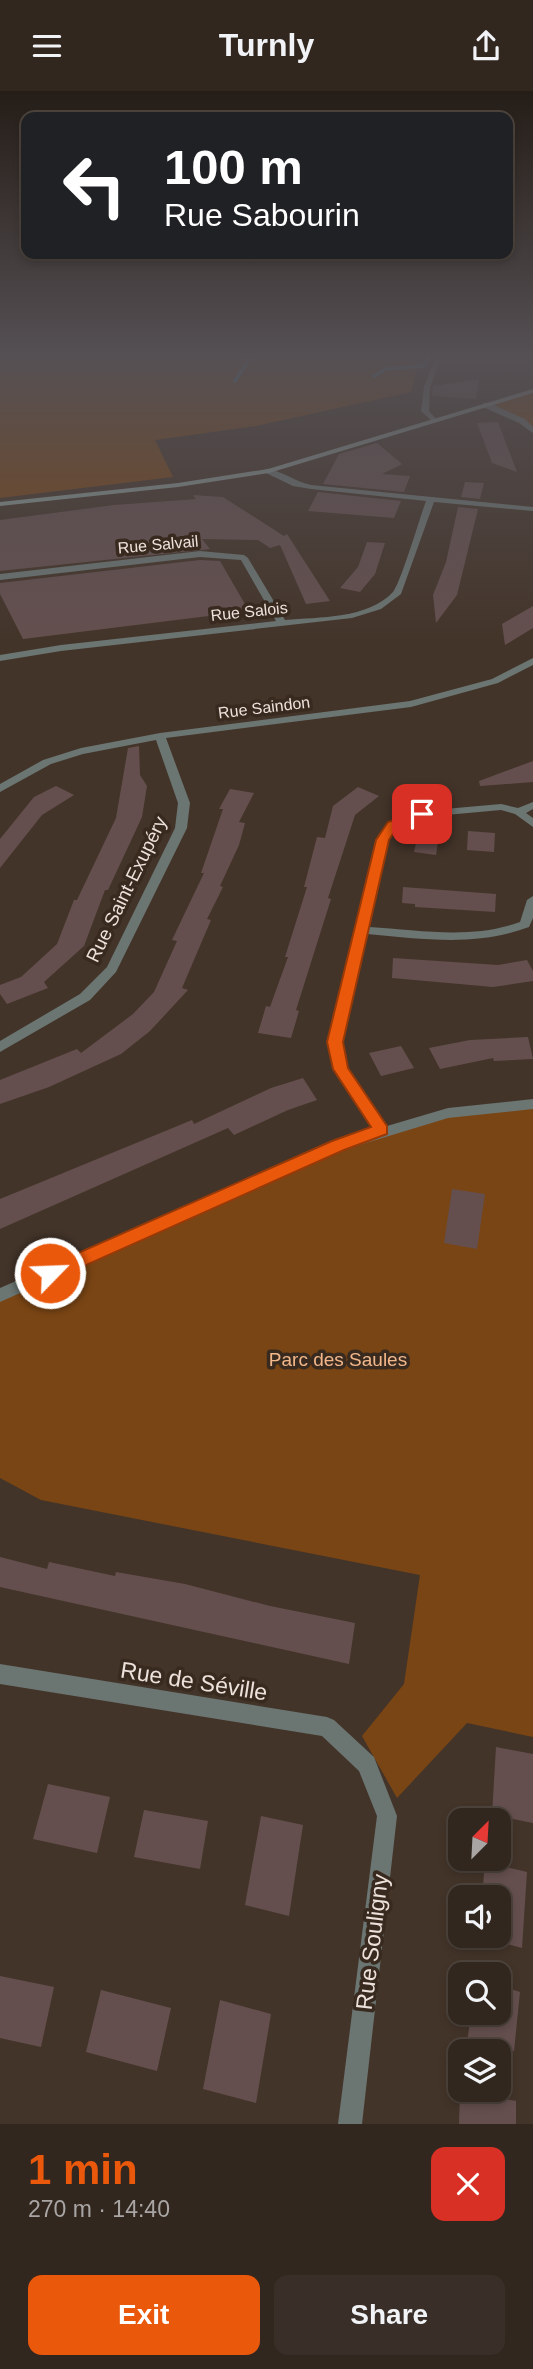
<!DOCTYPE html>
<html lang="en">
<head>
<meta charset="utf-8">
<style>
	body { margin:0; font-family:Helvetica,sans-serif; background:#3a2f28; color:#f1f3f6; height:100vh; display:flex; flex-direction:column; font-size:26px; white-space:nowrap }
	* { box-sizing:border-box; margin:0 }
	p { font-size:23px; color:#a8a5a4 }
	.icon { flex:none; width:38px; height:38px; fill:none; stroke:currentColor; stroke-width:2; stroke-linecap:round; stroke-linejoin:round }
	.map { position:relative; height:2033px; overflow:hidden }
	.details { display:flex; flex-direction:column; background:#32271f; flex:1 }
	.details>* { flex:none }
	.hud { position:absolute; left:21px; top:21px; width:492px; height:147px; border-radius:14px; box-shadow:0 4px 10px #0003,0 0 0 2px #4d443d; background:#202124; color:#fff; overflow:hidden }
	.needle { width:46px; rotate:24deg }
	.buttons { position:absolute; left:448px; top:1717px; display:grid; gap:14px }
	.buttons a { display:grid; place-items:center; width:63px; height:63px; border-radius:14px; background:#32271f; box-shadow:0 4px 10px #0003,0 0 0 2px #4d443d; font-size:35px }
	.pin { position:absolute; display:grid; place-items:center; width:60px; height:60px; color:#fff; margin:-30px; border-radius:14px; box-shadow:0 4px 10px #0006 }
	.me { position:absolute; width:77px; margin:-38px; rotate:66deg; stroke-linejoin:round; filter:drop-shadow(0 0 5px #0008) }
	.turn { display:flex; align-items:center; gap:24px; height:147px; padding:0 28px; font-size:32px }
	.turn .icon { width:91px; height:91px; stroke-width:2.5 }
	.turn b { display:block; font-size:49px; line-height:60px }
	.round { display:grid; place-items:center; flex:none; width:74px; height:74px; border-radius:14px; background:#3a2f28 }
	.overview { display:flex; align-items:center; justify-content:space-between; height:119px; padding:0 28px }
	h1 { font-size:42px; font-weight:700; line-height:52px; color:#ea580c }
	.cta { display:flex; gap:14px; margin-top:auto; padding:14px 28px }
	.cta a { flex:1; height:80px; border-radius:14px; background:#ea580c; color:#fff; font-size:28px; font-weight:700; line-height:80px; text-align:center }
	.cta a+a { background:#3a2f28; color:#f1f3f6 }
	header { display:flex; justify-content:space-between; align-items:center; height:91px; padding:0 28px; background:#32271f; font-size:32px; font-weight:700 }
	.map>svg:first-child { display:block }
	.green { fill:#7a4514 }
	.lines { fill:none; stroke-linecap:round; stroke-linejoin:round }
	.stream { stroke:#3b93b4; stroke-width:3.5 }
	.building { fill:#644f4e }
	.street { fill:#6b7572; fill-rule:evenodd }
	.secondary { fill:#889893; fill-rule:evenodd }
	.route { fill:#ea580c; stroke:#983908; stroke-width:2 }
	.labels { text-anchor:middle; stroke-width:7; stroke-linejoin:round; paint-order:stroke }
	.far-street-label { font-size:16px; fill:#ece2db; stroke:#392a1f }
	.street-label { font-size:19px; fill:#ece2db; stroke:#392a1f }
	.park-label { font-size:19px; fill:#f2b78a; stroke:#392a1f }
	.near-street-label { font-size:23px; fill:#ece2db; stroke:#392a1f }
</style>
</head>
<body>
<header><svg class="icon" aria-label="menu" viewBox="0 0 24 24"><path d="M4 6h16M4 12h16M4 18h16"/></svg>Turnly<svg class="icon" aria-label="share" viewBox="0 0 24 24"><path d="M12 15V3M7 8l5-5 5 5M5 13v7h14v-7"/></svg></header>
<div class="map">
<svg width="533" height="2033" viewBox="0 0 533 2033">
	<rect width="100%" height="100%" fill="#433429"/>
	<path class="green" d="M0 268H420L411 301 256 335 155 349 173 386 0 407Z
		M533 300V340L486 314Z
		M533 1013V1646L467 1632 397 1707 362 1645 404 1593 420 1484 41 1409 0 1387V1204L338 1055 448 1022Z"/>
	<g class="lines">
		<path class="stream" d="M374 285 386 278 423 275 428 268
			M235 290 249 268"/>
	</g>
	<path class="building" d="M479 288 476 308 432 305 433 295Z
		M498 331 507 355 517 381 492 372 477 332Z
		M377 352 402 373 382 383 410 385 404 401 323 393 339 363Z
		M465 391 484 392 480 408 461 406Z
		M318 401 401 410 394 427 308 420Z
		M193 404 223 406 284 445 287 443 330 510 306 513 280 454 270 457 258 449 202 448 210 458 0 480V429L114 414 196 408Z
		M458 416 478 418 457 504 436 532 433 504 446 471Z
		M367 451 385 452 375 483 360 501 340 497 358 476Z
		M200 469 220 470 249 520 23 548 0 503V492Z
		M533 515V537L505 554 502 533Z
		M139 655 140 684 147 695 142 726 108 799H105L84 855 44 891 48 897 7 913 0 903V894L21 886 57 853 74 809H77L116 727 128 657Z
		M533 670V691L480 695 479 690Z
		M56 695 74 704 42 724 0 777V748L34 706Z
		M358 696 379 705 355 724 328 807 331 808 296 919 299 920 291 947 258 942 266 915 270 916 288 866H285L307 796H304L317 746 325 747 333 715Z
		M230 698 254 702 239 731 245 732 239 754 220 795 223 796 207 828 211 829 182 897 188 899 150 940 121 963 49 996 0 1013V989L77 958 81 962 133 923 154 901 177 850 172 849 204 782H201L223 718H219Z
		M468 740 495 742 494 761 467 759Z
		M418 743 439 745 436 764 414 761Z
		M403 796 496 803 495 821 415 816V813L402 812Z
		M393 867 498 874 527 869 533 880V890L493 896 392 887Z
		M528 946 533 968 494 970 493 967 440 978 429 957 470 949Z
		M401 955 414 977 381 985 369 962Z
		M303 987 317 1009 288 1019 234 1044 228 1037 0 1138V1108L192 1029 194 1033 271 997Z
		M452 1098 485 1103 477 1158 444 1152Z
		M0 1466 47 1478 49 1471 115 1485 116 1481 185 1493 270 1515 355 1532 349 1573 0 1496Z
		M496 1656 533 1663V1732L492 1724Z
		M48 1693 110 1706 97 1762 33 1748Z
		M144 1719 208 1730 200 1778 134 1766Z
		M261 1725 303 1734 289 1825 245 1814Z
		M485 1771 527 1781 522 1857 499 1851V1806H482Z
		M0 1885 54 1896 41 1956 0 1947Z
		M499 1894 520 1901 514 1960H466L471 1922H499Z
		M101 1899 171 1917 157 1980 86 1961Z
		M220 1909 271 1923 256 2012 203 1998Z
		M460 2000 516 2010V2033H459Z"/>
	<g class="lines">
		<path class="street" d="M435 268H441L430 296 429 320 438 330 434 332 421 320 424 296Z
			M483 312H489L525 328 533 336V342L519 332 483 316Z
			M266 378C281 379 296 391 311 394L533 416V420L434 411 401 503 381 518 352 527 61 560 0 570V564L61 554 276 530 241 469 200 466 0 489V483L200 460 244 464 248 467 285 529C319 526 368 528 393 501 401 491 420 426 426 410L311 398 293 395 266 382Z
			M533 567V574L498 592 411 616 166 647 190 712 187 737 116 881 90 909 0 961V950L80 903 107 876 175 737 178 712 156 649 83 663 51 673 0 701V693L43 669 81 657 160 642 410 610 492 588Z
			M533 711V718L526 722 533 727V736L515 723 501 719 424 726 397 736 389 749 369 836C420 839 471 849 520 831L527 809 533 805V827L529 836C476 856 423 848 367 843L342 951 347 977 387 1035 448 1017 533 1008V1018L448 1027 343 1059 0 1211V1197L333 1051 374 1039 333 978 328 951 377 749 389 732 422 720 501 713 518 717Z
			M0 1573 327 1626 334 1629 374 1666 397 1725 362 2033H338L377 1725 359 1680 322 1645 0 1593Z"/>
		<path class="secondary" d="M533 298V302L269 382 178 396 0 415V411L178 392 268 378Z"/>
	</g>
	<linearGradient id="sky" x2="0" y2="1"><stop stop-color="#251d17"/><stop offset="0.48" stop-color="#555054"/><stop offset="1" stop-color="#555054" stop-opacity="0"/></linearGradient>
	<rect width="533" height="553" fill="url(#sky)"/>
	<path class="route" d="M422 719 426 720V725L397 737 389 749 343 951 348 977 387 1035V1043L344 1059 57 1187H44L41 1182 44 1177 332 1050 371 1036 333 978 327 951 376 749 388 731Z"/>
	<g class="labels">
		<g class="far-street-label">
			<text transform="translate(158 453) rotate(-5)" y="6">Rue Salvail</text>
			<text transform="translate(249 520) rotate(-6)" y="6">Rue Salois</text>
			<text transform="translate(264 616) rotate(-7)" y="6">Rue Saindon</text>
		</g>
		<g class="street-label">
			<text transform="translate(126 798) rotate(-64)" y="7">Rue Saint-Exupéry</text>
		</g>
		<g class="park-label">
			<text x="338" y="1275">Parc des Saules</text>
		</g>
		<g class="near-street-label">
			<text transform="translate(194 1590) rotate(9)" y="8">Rue de Séville</text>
			<text transform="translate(372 1851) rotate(-83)" y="8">Rue Souligny</text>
		</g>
	</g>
</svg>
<div class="buttons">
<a><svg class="needle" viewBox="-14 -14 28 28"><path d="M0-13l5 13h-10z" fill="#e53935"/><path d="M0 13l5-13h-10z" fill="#a8a5a4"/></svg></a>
<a><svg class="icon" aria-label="sound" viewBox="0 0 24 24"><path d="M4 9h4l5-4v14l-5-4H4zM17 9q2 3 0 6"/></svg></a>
<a><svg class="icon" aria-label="search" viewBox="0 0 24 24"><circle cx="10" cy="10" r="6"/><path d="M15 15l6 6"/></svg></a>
<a><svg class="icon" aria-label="layers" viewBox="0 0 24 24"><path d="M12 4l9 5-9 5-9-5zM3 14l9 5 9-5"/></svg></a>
</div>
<div class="pin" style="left:422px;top:723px;background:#d93025"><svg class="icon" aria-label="arrive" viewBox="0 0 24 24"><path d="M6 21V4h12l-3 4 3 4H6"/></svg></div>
<svg class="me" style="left:50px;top:1182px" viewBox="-20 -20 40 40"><circle r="17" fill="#ea580c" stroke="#fff" stroke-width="3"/><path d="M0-11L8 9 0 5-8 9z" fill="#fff"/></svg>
<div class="hud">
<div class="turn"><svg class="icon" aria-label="left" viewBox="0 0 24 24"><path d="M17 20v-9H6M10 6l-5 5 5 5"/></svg><div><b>100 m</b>Rue Sabourin</div></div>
</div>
</div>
<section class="details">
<div class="overview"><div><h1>1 min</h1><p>270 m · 14:40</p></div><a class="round" style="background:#d93025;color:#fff"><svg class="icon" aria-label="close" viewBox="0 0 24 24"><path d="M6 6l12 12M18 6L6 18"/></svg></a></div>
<div class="cta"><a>Exit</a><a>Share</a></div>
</section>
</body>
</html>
